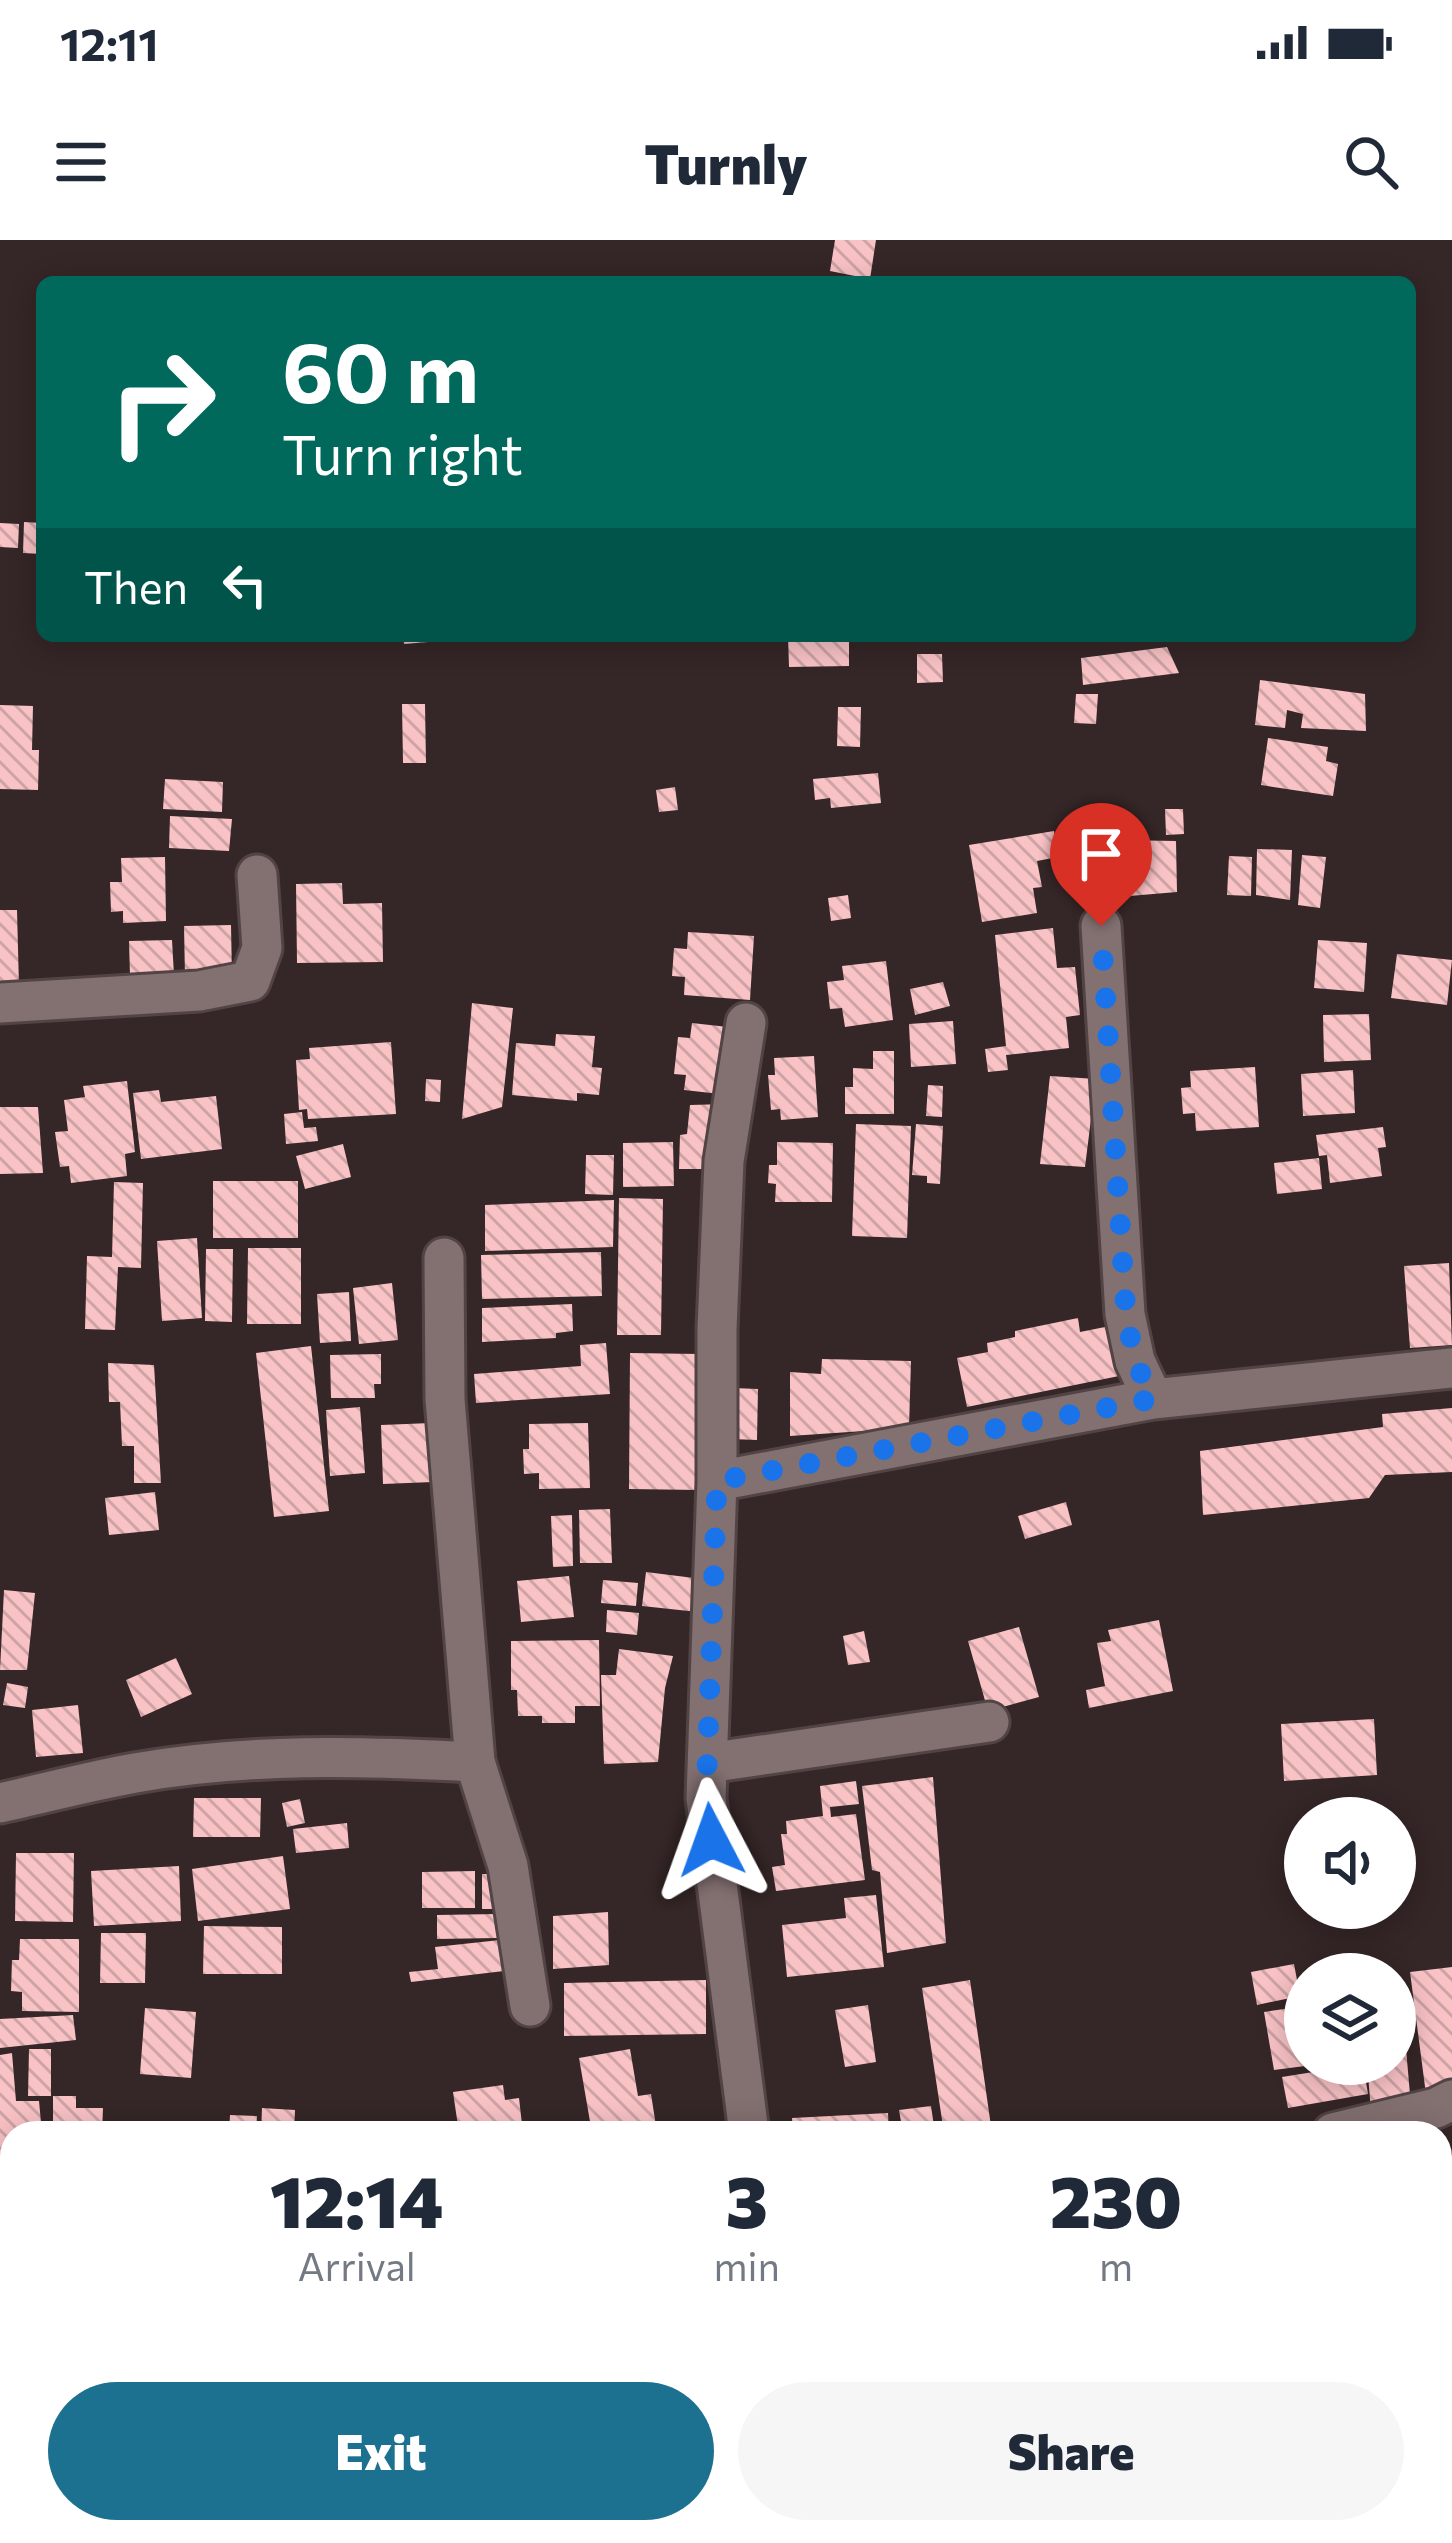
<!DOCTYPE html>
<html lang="en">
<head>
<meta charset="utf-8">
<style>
	body { margin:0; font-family:Commissioner,sans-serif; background:#f6f6f7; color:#1f2937; height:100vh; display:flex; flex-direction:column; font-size:45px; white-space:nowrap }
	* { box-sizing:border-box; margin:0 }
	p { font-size:39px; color:#747a83 }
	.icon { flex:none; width:66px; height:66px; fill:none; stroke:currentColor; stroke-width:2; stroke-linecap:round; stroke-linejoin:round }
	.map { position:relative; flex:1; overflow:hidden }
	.details { position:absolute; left:0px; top:1881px; width:1452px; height:423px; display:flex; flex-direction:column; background:#fff; border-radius:36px 36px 0 0; box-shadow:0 6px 30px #0003 }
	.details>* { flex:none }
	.hud { position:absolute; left:36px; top:36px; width:1380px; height:366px; border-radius:18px; box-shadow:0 6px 30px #0003; background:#00695c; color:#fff; overflow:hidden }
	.buttons { position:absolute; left:1284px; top:1557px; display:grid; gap:24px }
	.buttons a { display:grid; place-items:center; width:132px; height:132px; border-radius:50%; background:#fff; box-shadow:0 6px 30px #0003; font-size:60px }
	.pin { position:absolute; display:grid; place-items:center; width:102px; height:102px; color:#fff; margin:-123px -51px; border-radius:50% 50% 50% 0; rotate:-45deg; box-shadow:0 0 12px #0007 }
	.pin .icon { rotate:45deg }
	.me { position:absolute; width:132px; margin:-66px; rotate:356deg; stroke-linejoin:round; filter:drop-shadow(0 0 9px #0008) }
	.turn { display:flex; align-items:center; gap:42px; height:252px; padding:0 48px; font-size:54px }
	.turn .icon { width:156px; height:156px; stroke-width:2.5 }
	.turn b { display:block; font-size:84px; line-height:102px }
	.then { display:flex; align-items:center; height:114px; padding:0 48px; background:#0003; gap:24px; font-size:45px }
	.eta { display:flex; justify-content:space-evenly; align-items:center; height:204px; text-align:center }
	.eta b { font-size:72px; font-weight:800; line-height:84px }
	.action { display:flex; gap:24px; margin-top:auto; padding:24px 48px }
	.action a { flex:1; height:138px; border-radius:72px; background:#1d7190; color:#fff; font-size:48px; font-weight:800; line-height:138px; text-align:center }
	.action a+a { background:#f6f6f7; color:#1f2937 }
	.status { display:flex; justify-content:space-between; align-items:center; height:84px; padding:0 60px; background:#fff; direction:ltr }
	.status svg { height:33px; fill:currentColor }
	header { display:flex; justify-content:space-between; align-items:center; height:156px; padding:0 48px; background:#fff; font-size:54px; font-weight:800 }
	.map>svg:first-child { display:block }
	.building { fill:url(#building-back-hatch) }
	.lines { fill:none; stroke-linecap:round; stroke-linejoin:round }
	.minor-casing { stroke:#524445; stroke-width:45 }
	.minor { stroke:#837071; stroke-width:39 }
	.route { stroke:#1a73e8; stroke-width:21; stroke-dasharray:0 37.8 }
</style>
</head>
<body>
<div class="status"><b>12:11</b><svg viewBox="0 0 49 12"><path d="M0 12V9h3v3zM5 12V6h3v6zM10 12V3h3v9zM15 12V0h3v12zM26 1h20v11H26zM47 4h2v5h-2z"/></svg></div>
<header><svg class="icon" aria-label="menu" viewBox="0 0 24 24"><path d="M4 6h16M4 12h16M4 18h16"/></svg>Turnly<svg class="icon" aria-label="search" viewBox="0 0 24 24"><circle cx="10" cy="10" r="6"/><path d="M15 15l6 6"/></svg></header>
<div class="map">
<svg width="1452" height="2303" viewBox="0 0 1452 2303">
	<defs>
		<pattern id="building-back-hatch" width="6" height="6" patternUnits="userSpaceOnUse" patternTransform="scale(3)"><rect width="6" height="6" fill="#f9c2c5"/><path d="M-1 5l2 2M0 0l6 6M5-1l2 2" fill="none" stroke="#cda3a6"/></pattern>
	</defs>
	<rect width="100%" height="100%" fill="#352627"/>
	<path class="building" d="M835 0H876L870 39 830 31Z
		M24 282 42 283V314L23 313Z
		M0 283 19 284 18 308 0 307Z
		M403 396H439L440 401 404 404Z
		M788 396H849V426L789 427Z
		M1167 407 1179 433 1083 445 1081 418Z
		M917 414H942L943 442 917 443Z
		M1260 440 1365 454 1366 491 1301 488 1303 474 1287 470 1285 488 1255 485Z
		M1076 454H1098L1096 484 1074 483Z
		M402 464H425L426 523H403Z
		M0 465 33 466 32 510H39L38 550 0 549Z
		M838 467H861L860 507 837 506Z
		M1268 498 1328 507 1326 521 1338 524 1333 556 1261 545Z
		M878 533 881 563 831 568 830 558 815 560 813 539Z
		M165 539 223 542 222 572 163 569Z
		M675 547 678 570 659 572 656 550Z
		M1165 569H1183L1184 594 1166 595Z
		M170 576 232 579 229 611 169 608Z
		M1054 591 1058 617 1037 621 1042 647 1033 648 1037 673 982 682 969 605Z
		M1118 600 1176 601 1177 652 1106 658 1105 608 1118 607Z
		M1257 609 1292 610 1290 660 1256 655Z
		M1302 615 1326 617 1320 668 1298 665Z
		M1229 616 1252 617 1251 656 1227 655Z
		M165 617 166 681 123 683V671L111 672 110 642H122L121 618Z
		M342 643 343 664 382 663 383 722 297 723 296 644Z
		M848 655 851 678 831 681 828 658Z
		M0 670H17L19 747 0 748Z
		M231 685 232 736 185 737 184 686Z
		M1053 688 1057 728 1075 727 1080 775 1066 777 1069 808 1006 815 1008 830 988 832 985 809 1006 806 995 695Z
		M688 692 754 696 750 760 684 755 685 737 672 736 674 708 687 709Z
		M172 700 174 735 130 736 129 701Z
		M1318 700 1367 703 1364 752 1314 748Z
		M1397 714 1452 720 1447 765 1391 758Z
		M886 721 893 780 845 787 842 768 830 769 827 742 844 740 842 726Z
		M943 742 950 766 915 775 910 749Z
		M472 763 513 768 502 867 462 879Z
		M1369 774 1371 820 1324 822 1323 775Z
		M953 781 956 824 911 827 909 784Z
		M692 783 737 788 729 855 684 850 686 835 674 834 678 797 690 798Z
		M556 794 595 796 592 827 602 828 599 855 577 853V861L512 855 516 803 555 806Z
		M391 802 396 874 308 879 307 869 299 870 296 820 310 819 309 808Z
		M873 811H894V874H845V847H853V828L873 829Z
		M814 816 818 877 781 880 780 869 771 870 768 835H775L774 818Z
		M1255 827 1259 887 1196 891 1195 873 1183 874 1181 848 1191 847 1190 831Z
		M1353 830 1355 873 1303 876 1301 834Z
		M1050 836 1096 839 1085 927 1040 924Z
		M426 839 441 840 440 862 425 861Z
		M127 841 135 912 125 914 127 936 71 943 69 926 60 927 55 892 68 891 64 860 85 857 83 846Z
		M928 845 943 846 942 877 926 876Z
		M159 850 161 862 216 856 222 909 141 919 133 853Z
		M727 864 718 929H679L680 895 687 894 690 865Z
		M0 867H38L43 933 0 934Z
		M302 872 304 888 316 887 318 901 286 904 284 874Z
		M856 884 911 886 907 998 852 996Z
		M916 884 943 886 940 944 927 943V936L912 935Z
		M1383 887 1386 907 1378 908 1382 936 1330 943 1327 915 1319 916 1316 895Z
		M673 902 674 946 623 947V903Z
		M777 902 833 903 832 962H775L776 944 768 943 769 925H777Z
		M343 904 351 937 305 949 296 916Z
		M586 915H614L613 955 585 954Z
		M1319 918 1322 949 1277 954 1274 923Z
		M213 941H298V998H213Z
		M114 942 143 943 141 1028 118 1027 115 1090 85 1089 87 1016 112 1017Z
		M619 958 663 959 661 1095H617Z
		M614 960 613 1007 485 1011V965Z
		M197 998 202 1078 162 1081 157 1001Z
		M248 1008H301V1084H247Z
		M206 1009H233L232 1082 205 1081Z
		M601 1012 602 1056 482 1059 481 1015Z
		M1449 1023 1452 1105 1410 1108 1404 1026Z
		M392 1043 398 1100 359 1104 353 1048Z
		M349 1052 351 1101 320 1103 317 1054Z
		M572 1064 573 1091 556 1093V1098L482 1102V1068Z
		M1078 1078 1080 1092 1110 1086 1119 1136 967 1167 957 1118 988 1112 987 1103 1015 1097V1091Z
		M606 1103 610 1154 476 1163 474 1134 581 1126 580 1105Z
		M311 1106 329 1271 274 1277 256 1113Z
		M630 1113 700 1114 698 1250 629 1249Z
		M381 1114V1144H374L375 1158H331L330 1115Z
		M822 1119 911 1121 909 1188 790 1196V1132L821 1134Z
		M108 1123 154 1125 161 1243H134V1206H122L120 1162H109Z
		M733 1148 758 1149 757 1200 731 1199Z
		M360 1167 365 1233 330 1236 326 1170Z
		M1452 1168V1232L1385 1235 1369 1258 1203 1275 1200 1211 1383 1187 1382 1174Z
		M431 1183 433 1242 383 1244 381 1185Z
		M588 1183 590 1248 539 1249V1233L524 1234 523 1209H529V1184Z
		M155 1252 159 1290 109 1295 105 1258Z
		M1066 1262 1072 1285 1025 1299 1018 1276Z
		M610 1269 612 1323H580L579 1270Z
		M572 1275 573 1326 553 1327 551 1276Z
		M646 1332 702 1339 698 1372 642 1366Z
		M569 1336 574 1377 521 1382 517 1341Z
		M603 1340 638 1343 636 1366 601 1363Z
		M4 1350 35 1353 27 1430H0Z
		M607 1370 639 1373 637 1395 606 1392Z
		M1159 1380 1173 1451 1089 1468 1086 1450 1105 1446 1097 1403 1111 1401 1108 1390Z
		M1019 1387 1039 1457 988 1471 968 1401Z
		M864 1391 870 1422 848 1425 843 1396Z
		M599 1400 600 1466H575V1483H542V1476H518L517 1450H511V1401Z
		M619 1409 673 1416 665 1448 658 1522 604 1524 601 1435H616Z
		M176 1418 192 1454 141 1477 126 1440Z
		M7 1443 28 1447 25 1468 3 1465Z
		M78 1465 83 1513 36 1517 32 1470Z
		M1374 1479 1377 1535 1284 1541 1281 1484Z
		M933 1537 946 1703 887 1713 880 1632 872 1630 862 1546Z
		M856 1541 859 1564 830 1567 831 1577 856 1574 865 1640 776 1651 772 1627 785 1625 781 1594H787L786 1581 823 1576 820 1546Z
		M194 1558H261L260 1597H193Z
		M300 1559 305 1583 287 1587 282 1563Z
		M347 1583 349 1608 296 1613 293 1589Z
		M16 1613H74L73 1682 15 1681Z
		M283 1616 290 1669 198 1681 192 1629Z
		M179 1626 181 1681 94 1686 91 1631Z
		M475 1631V1668H422V1632Z
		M482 1634H503V1669H482Z
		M876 1655 884 1727 787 1737 782 1685 846 1678 844 1658Z
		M608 1672 609 1725 553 1729V1676Z
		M497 1674V1698L437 1699V1675Z
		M204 1686 282 1687V1734H203Z
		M101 1693H146L145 1743H100Z
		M20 1699H79V1772L22 1771V1752L11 1751 12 1720H19Z
		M500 1700 504 1731 411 1742 409 1732 438 1729 435 1707Z
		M1294 1724 1300 1756 1257 1765 1251 1732Z
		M1452 1727V1851L1427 1862 1410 1732Z
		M706 1740V1794L564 1796V1743Z
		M970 1740 992 1893H944L922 1748Z
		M1401 1751 1411 1866 1371 1870 1367 1824H1395V1752Z
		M868 1765 876 1822 845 1827 835 1770Z
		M1305 1766V1826L1274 1830 1264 1772Z
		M145 1768 196 1772 191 1838 140 1834Z
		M73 1775 76 1800 0 1808V1779Z
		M29 1809H51V1856H28Z
		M630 1809 638 1856 651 1854 656 1886 643 1888 644 1893H592L579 1818Z
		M12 1813 16 1861H39L42 1893H12V1925L0 1929V1815Z
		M1363 1824 1368 1854 1288 1868 1282 1837Z
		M503 1845 505 1860 519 1858 523 1893H459L453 1852Z
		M53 1856H76V1868H103L102 1893H53Z
		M931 1866 935 1893H903L899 1870Z
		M262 1868 295 1870 294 1893H261Z
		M888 1873 889 1893H793L792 1878Z
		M230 1875 257 1876 256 1893H229Z
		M1452 2144V2243L1440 2245V2145Z
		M1452 2262V2303H1364L1363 2292H1440V2263Z
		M56 2292H113V2303H56Z
		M125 2292H170L171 2303H125Z
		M275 2292H305V2303H275Z
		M479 2292H518L519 2302 480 2303Z
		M556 2292H628V2303H537V2299Z
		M676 2292H729L730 2303 677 2301Z
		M736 2292H786L787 2303H737Z
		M932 2293 933 2303H888V2297Z"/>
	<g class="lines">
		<defs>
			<path id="minor" d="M1101 686 1125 1074 1135 1121 1153 1159
				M0 763 199 751 250 741 262 708 257 635
				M444 1018 445 1159 475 1522
				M717 1241V1089L724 921 746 783
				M708 1523 989 1482
				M0 1563C45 1553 90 1541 135 1533 248 1513 361 1516 475 1522L508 1626 530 1766
				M749 1893 706 1558 717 1241 1153 1159 1452 1128
				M1333 1893 1436 1868 1452 1860
				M821 2292 822 2303
				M1300 2292 1301 2303"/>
		</defs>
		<use href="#minor" class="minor-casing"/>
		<use href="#minor" class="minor"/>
	</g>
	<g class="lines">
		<path class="route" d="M711 1600 706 1558 717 1241 1153 1159 1135 1121 1126 1074 1101 686"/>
	</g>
</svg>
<div class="buttons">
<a><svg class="icon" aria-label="sound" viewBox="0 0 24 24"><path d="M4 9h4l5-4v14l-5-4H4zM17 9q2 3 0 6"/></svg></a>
<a><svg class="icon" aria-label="layers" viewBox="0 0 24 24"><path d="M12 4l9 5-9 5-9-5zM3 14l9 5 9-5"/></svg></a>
</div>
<div class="pin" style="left:1101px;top:686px;background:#d93025"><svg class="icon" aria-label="arrive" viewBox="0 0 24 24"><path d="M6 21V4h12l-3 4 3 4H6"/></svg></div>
<svg class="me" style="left:711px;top:1600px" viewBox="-20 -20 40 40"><path d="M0-17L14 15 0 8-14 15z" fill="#1a73e8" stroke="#fff" stroke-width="4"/></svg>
<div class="hud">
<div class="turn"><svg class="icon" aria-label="right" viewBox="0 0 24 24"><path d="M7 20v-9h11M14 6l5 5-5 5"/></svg><div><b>60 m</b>Turn right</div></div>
<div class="then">Then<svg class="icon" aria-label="left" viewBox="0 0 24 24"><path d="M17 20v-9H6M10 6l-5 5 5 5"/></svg></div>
</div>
<section class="details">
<div class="eta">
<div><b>12:14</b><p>Arrival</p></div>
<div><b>3</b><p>min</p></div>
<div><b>230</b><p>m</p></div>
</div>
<div class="action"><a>Exit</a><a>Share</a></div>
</section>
</div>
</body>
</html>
